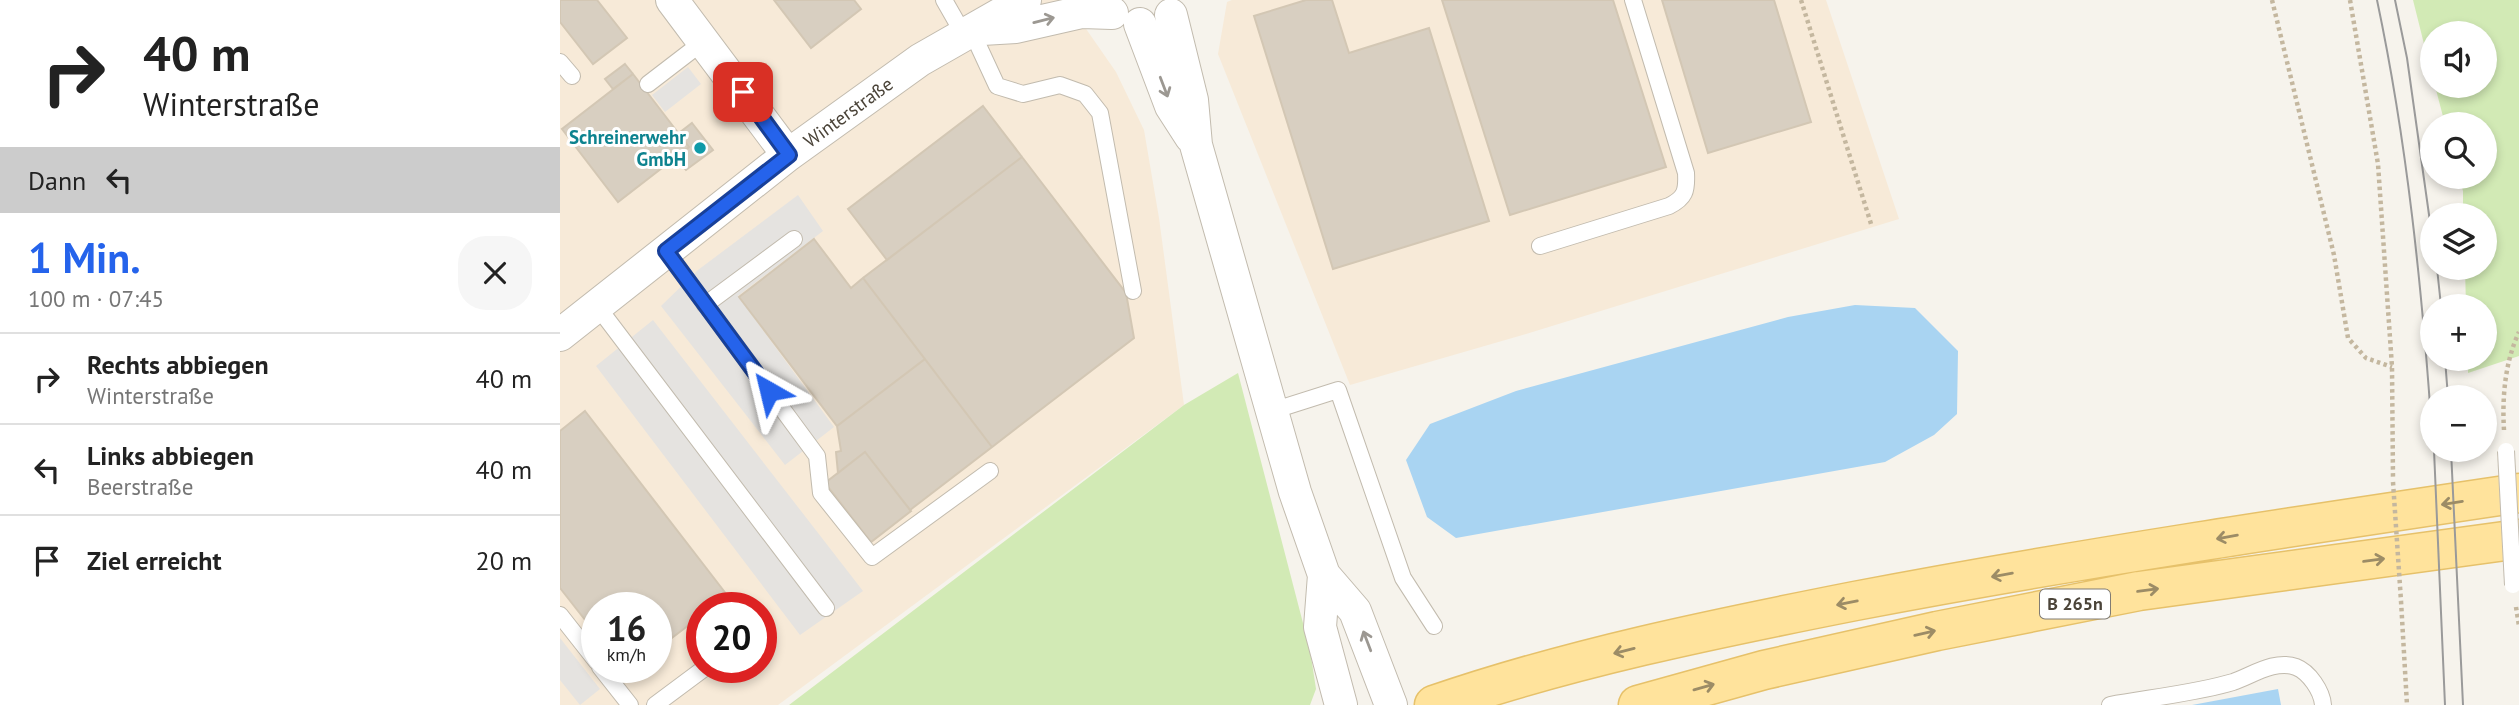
<!DOCTYPE html>
<html lang="de">
<head>
<meta charset="utf-8">
<style>
	body { margin:0; font-family:"PT Sans",sans-serif; background:#f6f6f6; color:#222; height:100vh; display:flex; flex-direction:column; font-size:26px; white-space:nowrap }
	* { box-sizing:border-box; margin:0 }
	p { font-size:23px; color:#767676 }
	.icon { flex:none; width:38px; height:38px; fill:none; stroke:currentColor; stroke-width:2; stroke-linecap:round; stroke-linejoin:round }
	.map { position:relative; flex:1; overflow:hidden }
	.panel { display:flex; flex-direction:column; background:#fff; width:560px }
	.panel>* { flex:none }
	.top-card { background:#fff; color:#222; overflow:hidden }
	.controls { position:absolute; left:1860px; top:21px; display:grid; gap:14px }
	.controls a { display:grid; place-items:center; width:77px; height:77px; border-radius:50%; background:#fff; box-shadow:0 4px 10px #0003; font-size:35px }
	.speed { position:absolute; left:21px; top:592px; display:flex; gap:14px; font-size:35px; font-weight:700; text-align:center }
	.speed>* { display:grid; place-content:center; width:91px; height:91px; border-radius:50%; background:#fff; box-shadow:0 4px 10px #0003; line-height:1 }
	.speed small { font-size:18px; font-weight:400 }
	.speed .limit { border:10px solid #d22; background:#fff; color:#111 }
	.pin { position:absolute; display:grid; place-items:center; width:60px; height:60px; color:#fff; margin:-30px; border-radius:14px; box-shadow:0 4px 10px #0006 }
	.me { position:absolute; width:77px; margin:-38px; rotate:323deg; stroke-linejoin:round; filter:drop-shadow(0 0 5px #0008) }
	.turn { display:flex; align-items:center; gap:24px; height:147px; padding:0 28px; font-size:32px }
	.turn .icon { width:91px; height:91px; stroke-width:2.5 }
	.turn b { display:block; font-size:49px; line-height:60px }
	.then { display:flex; align-items:center; height:66px; padding:0 28px; background:#0003; gap:14px; font-size:26px }
	.round { display:grid; place-items:center; flex:none; width:74px; height:74px; border-radius:28px; background:#f6f6f6 }
	.summary { display:flex; align-items:center; justify-content:space-between; height:119px; padding:0 28px }
	h1 { font-size:42px; font-weight:800; line-height:52px; color:#2563eb }
	ul { padding:0; list-style:none }
	li { display:flex; align-items:center; gap:21px; height:91px; padding:0 28px; border-top:2px solid #e0e0e0 }
	li div { flex:1 }
	li b { display:block; font-size:26px }
	li em { font-style:normal }
	main { display:flex; flex:1; min-height:0 }
	.map>svg:first-child { display:block }
	.commercial { fill:#f7ead8; fill-rule:evenodd }
	.green { fill:#d2eab5 }
	.parking { fill:#e5e3e0 }
	.water { fill:#a9d4f2 }
	.building { fill:#d8cfc1; stroke:#d3c7b4; stroke-width:2 }
	.lines { fill:none; stroke-linecap:round; stroke-linejoin:round }
	.service-casing { stroke:#c2bbae; stroke-width:18 }
	.minor-casing { stroke:#c2bbae; stroke-width:34 }
	.primary-casing { stroke:#e6c16a; stroke-width:41 }
	.path { stroke:#c4b79f; stroke-width:4.5; stroke-dasharray:3.5 3.5; stroke-linecap:butt }
	.service { stroke:#fff; stroke-width:16 }
	.minor { stroke:#fff; stroke-width:32 }
	.primary { stroke:#ffe39c; stroke-width:38 }
	.tram { stroke:#9a9a9a; stroke-width:2 }
	.service-bridge-casing { stroke:#c2bbae; stroke-width:18; stroke-linecap:butt }
	.path-bridge { stroke:#c4b79f; stroke-width:4.5; stroke-dasharray:3.5 3.5; stroke-linecap:butt }
	.service-bridge { stroke:#fff; stroke-width:16 }
	.oneway { stroke:#9c9892 }
	.oneway2 { stroke:#9c8c66 }
	.route-casing { stroke:#184099; stroke-width:18 }
	.route { stroke:#2563eb; stroke-width:12 }
	.culture-dot { fill:#0f9aa8; stroke:#fff; stroke-width:2.5 }
	.labels { text-anchor:middle; stroke-width:6; stroke-linejoin:round; paint-order:stroke }
	.shield { fill:#fff; stroke:#817c74; stroke-width:2 }
	.shield-label { font-size:18px; font-weight:bold; fill:#4b4439 }
	.street-label { font-size:19px; fill:#4b4439; stroke:#fff }
	.culture-label { font-size:19px; font-weight:bold; fill:#0d838f; stroke:#fff; text-anchor:end }
</style>
</head>
<body>
<main>
<section class="panel">
<div class="top-card">
<div class="turn"><svg class="icon" aria-label="right" viewBox="0 0 24 24"><path d="M7 20v-9h11M14 6l5 5-5 5"/></svg><div><b>40 m</b>Winterstraße</div></div>
<div class="then">Dann<svg class="icon" aria-label="left" viewBox="0 0 24 24"><path d="M17 20v-9H6M10 6l-5 5 5 5"/></svg></div>
</div>
<div class="summary"><div><h1>1 Min.</h1><p>100 m · 07:45</p></div><a class="round"><svg class="icon" aria-label="close" viewBox="0 0 24 24"><path d="M6 6l12 12M18 6L6 18"/></svg></a></div>
<ul>
<li><svg class="icon" aria-label="right" viewBox="0 0 24 24"><path d="M7 20v-9h11M14 6l5 5-5 5"/></svg><div><b>Rechts abbiegen</b><p>Winterstraße</p></div><em>40 m</em></li>
<li><svg class="icon" aria-label="left" viewBox="0 0 24 24"><path d="M17 20v-9H6M10 6l-5 5 5 5"/></svg><div><b>Links abbiegen</b><p>Beerstraße</p></div><em>40 m</em></li>
<li><svg class="icon" aria-label="arrive" viewBox="0 0 24 24"><path d="M6 21V4h12l-3 4 3 4H6"/></svg><div><b>Ziel erreicht</b></div><em>20 m</em></li>
</ul>
</section>
<div class="map">
<svg width="1959" height="705" viewBox="0 0 1959 705">
	<rect width="100%" height="100%" fill="#f6f3ec"/>
	<path class="commercial" d="M0 0H506L556 72 584 130 599 218 624 405 218 705H0ZM37 607H96V667H37ZM142 607H201V667H142Z
		M672 0H1266L1339 219 966 334 790 385 658 54 667 2Z"/>
	<path class="green" d="M1853 0H1959V356L1908 373V359H1925V306H1906L1905 268H1925V215H1903V191L1899 177H1925V124H1885L1875 86H1925V33H1872V76Z
		M678 373 750 650 756 689 750 705H229L624 405Z"/>
	<path class="parking" d="M128 67 141 84 105 112 92 95Z
		M238 195 263 231 178 296 274 427 225 465 101 306 138 270Z
		M93 320 303 591 240 635 36 366Z
		M0 638 40 689 20 705 0 680Z"/>
	<path class="water" d="M1295 305 1355 308 1398 351 1397 414 1374 435 1325 462 896 538 867 517 846 460 870 424 956 391 1228 317Z
		M1718 689 1721 705H1632Z"/>
	<path class="building" d="M0 0H37L67 38 33 64 0 22Z
		M214 0H294L301 9 251 48Z
		M746 0H772L789 53 869 28 929 221 773 269 694 16Z
		M882 0H1053L1106 167 950 215Z
		M1102 0H1214L1251 122 1148 153Z
		M65 64 73 74 53 89 45 79Z
		M73 74 129 147 58 202 2 129Z
		M423 106 462 157 327 260 288 209Z
		M132 123 153 150 126 170 116 158 129 147 119 133Z
		M462 157 566 293 574 338 432 447 303 278Z
		M254 239 291 288 303 278 365 359 277 426 179 297Z
		M365 359 432 447 350 510 305 452 278 473 276 452 281 451 277 426Z
		M25 411 167 595 152 607H142V615L96 650V607H37V635L0 588V431Z
		M305 452 351 511 311 542 265 483Z"/>
	<g class="lines">
		<defs>
			<path id="service" d="M384 0 404 35
				M412 32 437 86 463 94 500 85 525 94 540 113 573 291
				M0 62 12 76
				M88 84 144 41
				M980 246 1109 206C1125 198 1127 191 1126 173L1073 0
				M106 251 257 456 261 493 312 557 430 471
				M145 305 234 239
				M37 306 266 608
				M712 411 778 390 843 578 874 626
				M0 615 37 662
				M40 667 70 705
				M95 705 146 667
				M1550 705C1588 698 1637 693 1673 682 1691 676 1715 659 1736 667 1749 672 1762 691 1763 705"/>
			<path id="minor" d="M112 0 228 155
				M611 15 632 100 636 145 735 492 764 575 795 611 831 705
				M580 24 611 106 631 137
				M422 29 456 27 522 12 552 13
				M0 335 228 155 360 60 465 0
				M764 575 760 627 781 705"/>
			<path id="primary" d="M874 705C1011 658 1153 629 1295 601 1515 559 1737 526 1959 493
				M1078 705 1204 670 1377 631 1579 591 1959 539"/>
		</defs>
		<use href="#service" class="service-casing"/>
		<use href="#minor" class="minor-casing"/>
		<use href="#primary" class="primary-casing"/>
		<path class="path" d="M1241 0 1312 227
			M1712 0 1774 255 1788 338 1806 358 1832 367
			M1790 0 1818 164 1832 367 1833 479
			M1944 430C1942 397 1945 362 1959 332
			M1841 601 1847 705
			M1956 607 1959 626"/>
		<use href="#service" class="service"/>
		<use href="#minor" class="minor"/>
		<use href="#primary" class="primary"/>
		<path class="tram" d="M1817 0C1847 142 1862 288 1872 433
			M1835 0 1847 58 1872 236
			M1877 268 1881 306
			M1885 359 1888 397
			M1874 450 1885 705
			M1891 450 1903 705"/>
		<defs>
			<path id="service-bridge" d="M1946 451 1953 585"/>
		</defs>
		<use href="#service-bridge" class="service-bridge-casing"/>
		<path class="path-bridge" d="M1833 482 1841 601"/>
		<use href="#service-bridge" class="service-bridge"/>
	</g>
	<defs><path id="oneway-shaft" d="M-6 0H5M1.5-3L5.5 0L1.5 3" fill="none" stroke-width="1.6" stroke-linecap="round" stroke-linejoin="round" transform="scale(1.75)"/></defs>
	<g class="oneway">
		<use href="#oneway-shaft" transform="translate(484 20) rotate(-14)"/>
		<use href="#oneway-shaft" transform="translate(604 87) rotate(69)"/>
		<use href="#oneway-shaft" transform="translate(807 641) rotate(-111)"/>
	</g>
	<g class="oneway2">
		<use href="#oneway-shaft" transform="translate(1892 503) rotate(171)"/>
		<use href="#oneway-shaft" transform="translate(1667 537) rotate(170)"/>
		<use href="#oneway-shaft" transform="translate(1814 560) rotate(-8)"/>
		<use href="#oneway-shaft" transform="translate(1442 575) rotate(170)"/>
		<use href="#oneway-shaft" transform="translate(1588 590) rotate(-8)"/>
		<use href="#oneway-shaft" transform="translate(1287 603) rotate(169)"/>
		<use href="#oneway-shaft" transform="translate(1365 633) rotate(-13)"/>
		<use href="#oneway-shaft" transform="translate(1064 651) rotate(166)"/>
		<use href="#oneway-shaft" transform="translate(1144 687) rotate(-16)"/>
	</g>
	<g class="lines">
		<defs>
			<path id="route" d="M183 92 229 155 106 251 209 391"/>
		</defs>
		<use href="#route" class="route-casing"/>
		<use href="#route" class="route"/>
	</g>
	<circle class="culture-dot" cx="140" cy="148" r="7"/>
	<g class="labels">
		<rect class="shield" x="1480" y="589.5" width="70" height="29" rx="5"/>
		<g class="shield-label">
			<text x="1515" y="610">B 265n</text>
		</g>
		<g class="street-label">
			<text transform="translate(288 112) rotate(-36)" y="7">Winterstraße</text>
		</g>
		<g class="culture-label">
			<text x="126" y="144">Schreinerwehr<tspan x="126" dy="22">GmbH</tspan></text>
		</g>
	</g>
</svg>
<div class="controls">
<a><svg class="icon" aria-label="sound" viewBox="0 0 24 24"><path d="M4 9h4l5-4v14l-5-4H4zM17 9q2 3 0 6"/></svg></a>
<a><svg class="icon" aria-label="search" viewBox="0 0 24 24"><circle cx="10" cy="10" r="6"/><path d="M15 15l6 6"/></svg></a>
<a><svg class="icon" aria-label="layers" viewBox="0 0 24 24"><path d="M12 4l9 5-9 5-9-5zM3 14l9 5 9-5"/></svg></a>
<a>+</a>
<a>−</a>
</div>
<div class="speed"><div>16<small>km/h</small></div><div class="limit">20</div></div>
<div class="pin" style="left:183px;top:92px;background:#d93025"><svg class="icon" aria-label="arrive" viewBox="0 0 24 24"><path d="M6 21V4h12l-3 4 3 4H6"/></svg></div>
<svg class="me" style="left:209px;top:391px" viewBox="-20 -20 40 40"><path d="M0-17L14 15 0 8-14 15z" fill="#2563eb" stroke="#fff" stroke-width="4"/></svg>
</div>
</main>
</body>
</html>
